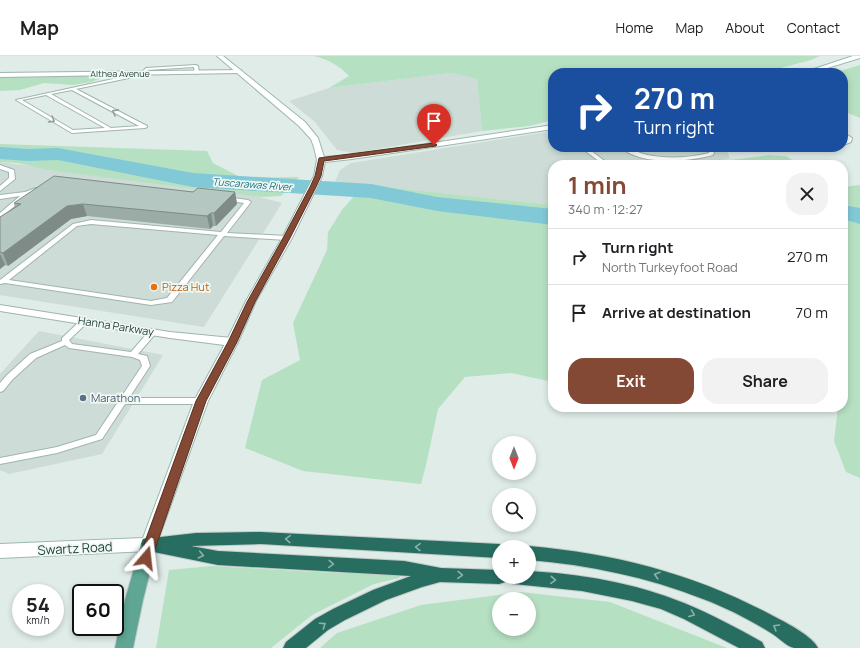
<!DOCTYPE html>
<html lang="en">
<head>
<meta charset="utf-8">
<style>
	body { margin:0; font-family:Manrope,sans-serif; background:#f2f2f2; color:#202124; height:100vh; display:flex; flex-direction:column; font-size:15px; white-space:nowrap }
	* { box-sizing:border-box; margin:0 }
	p { font-size:13px; color:#757577 }
	.icon { flex:none; width:22px; height:22px; fill:none; stroke:currentColor; stroke-width:2; stroke-linecap:round; stroke-linejoin:round }
	.map { position:relative; flex:1; overflow:hidden }
	.sheet { position:absolute; left:548px; top:104px; width:300px; height:252px; display:flex; flex-direction:column; background:#fff; border-radius:16px; box-shadow:0 2px 6px #0003 }
	.sheet>* { flex:none }
	.banner { position:absolute; left:548px; top:12px; width:300px; height:84px; border-radius:16px; box-shadow:0 2px 6px #0003; background:#1a4fa0; color:#fff; overflow:hidden }
	.needle { width:26px; rotate:180deg }
	.tools { position:absolute; left:492px; top:380px; display:grid; gap:8px }
	.tools a { display:grid; place-items:center; width:44px; height:44px; border-radius:50%; background:#fff; box-shadow:0 2px 6px #0003; font-size:20px }
	.speed { position:absolute; left:12px; top:528px; display:flex; gap:8px; font-size:20px; font-weight:700; text-align:center }
	.speed>* { display:grid; place-content:center; width:52px; height:52px; border-radius:50%; background:#fff; box-shadow:0 2px 6px #0003; line-height:1 }
	.speed small { font-size:10px; font-weight:400 }
	.speed .limit { border:2px solid #111; border-radius:6px; background:#fff; color:#111 }
	.pin { position:absolute; display:grid; place-items:center; width:34px; height:34px; color:#fff; margin:-41px -17px; border-radius:50% 50% 50% 0; rotate:-45deg; box-shadow:0 0 4px #0007 }
	.pin .icon { rotate:45deg }
	.me { position:absolute; width:44px; margin:-22px; rotate:17deg; stroke-linejoin:round; filter:drop-shadow(0 0 3px #0008) }
	.turn { display:flex; align-items:center; gap:14px; height:84px; padding:0 20px; font-size:18px }
	.turn .icon { width:52px; height:52px; stroke-width:2.5 }
	.turn b { display:block; font-size:28px; line-height:34px }
	.round { display:grid; place-items:center; flex:none; width:42px; height:42px; border-radius:16px; background:#f2f2f2 }
	.overview { display:flex; align-items:center; justify-content:space-between; height:68px; padding:0 20px }
	h1 { font-size:24px; font-weight:700; line-height:30px; color:#844935 }
	.action { display:flex; gap:8px; margin-top:auto; padding:8px 20px }
	.action a { flex:1; height:46px; border-radius:16px; background:#844935; color:#fff; font-size:16px; font-weight:700; line-height:46px; text-align:center }
	.action a+a { background:#f2f2f2; color:#202124 }
	ul { padding:0; list-style:none }
	li { display:flex; align-items:center; gap:12px; height:56px; padding:0 20px; border-top:1px solid #e0e0e0 }
	li div { flex:1 }
	li b { display:block; font-size:15px }
	li em { font-style:normal }
	header { display:flex; align-items:center; gap:24px; box-sizing:border-box; height:56px; padding:0 20px; background:#fff; border-bottom:1px solid #e0e0e0 }
	header strong { font-size:19px }
	nav { display:flex; gap:22px; margin-inline-start:auto; font-size:14px }
	.map>svg:first-child { display:block }
	.built { fill:#cddcd6 }
	.green { fill:#b6e0c2; fill-rule:evenodd }
	.lines { fill:none; stroke-linecap:round; stroke-linejoin:round }
	.river { fill:#81c9d7; fill-rule:evenodd }
	.lane-casing { stroke:#a1b4ae; stroke-width:2 }
	.street-casing { stroke:#a1b4ae; stroke-width:2 }
	.secondary-casing { stroke:#9cb9af; stroke-width:2 }
	.primary-casing { stroke:#c0c9c7; stroke-width:2 }
	.highway-casing { stroke:#c0c9c7; stroke-width:2 }
	.lane { fill:#fff; fill-rule:evenodd }
	.street { fill:#fff; fill-rule:evenodd }
	.secondary { fill:#fff; fill-rule:evenodd }
	.primary { fill:#5fa695; fill-rule:evenodd }
	.highway { fill:#276d60; fill-rule:evenodd }
	.wall { fill:#9baba5 }
	.shaded-wall { fill:#7e8b86 }
	.building { fill:#b4c7c0; stroke:#7e8b86 }
	.oneway { stroke:#8e9e9a }
	.oneway2 { stroke:#8cb2aa }
	.route { fill:#844935; stroke:#562f22 }
	.food-dot { fill:#e8710a; stroke:#f0f8f4; stroke-width:1.5 }
	.service-dot { fill:#5c6f8a; stroke:#f0f8f4; stroke-width:1.5 }
	.labels { text-anchor:middle; stroke-width:3.5; stroke-linejoin:round; paint-order:stroke }
	.far-street-label { font-size:9px; fill:#1e3e36; stroke:#f0f8f4 }
	.far-water-label { font-size:10px; font-style:italic; fill:#136c80; stroke:#f0f8f4 }
	.food-label { font-size:11px; fill:#c56008; stroke:#f0f8f4; text-anchor:start }
	.street-label { font-size:11px; fill:#1e3e36; stroke:#f0f8f4 }
	.service-label { font-size:11px; fill:#4e5e75; stroke:#f0f8f4; text-anchor:start }
	.near-street-label { font-size:13px; fill:#1e3e36; stroke:#f0f8f4 }
</style>
</head>
<body>
<header>
<strong>Map</strong>
<nav><a>Home</a><a>Map</a><a>About</a><a>Contact</a></nav>
</header>
<div class="map">
<svg width="860" height="592" viewBox="0 0 860 592">
	<rect width="100%" height="100%" fill="#dfece7"/>
	<path class="built" d="M451 17 477 23 482 75 354 97 337 94 315 66 289 45 329 32Z
		M553 75V91H726L730 103 690 109H553V149L335 126 340 114 351 107Z
		M0 106 260 141 282 147 204 271 0 239Z
		M39 275 163 299 102 398 9 418 0 414V318Z"/>
	<path class="green" d="M314 0H820L811 4 761 17H553V64L529 70 482 75 477 23 451 17 329 32 349 20C339 9 329 4 314 0Z
		M860 9V62L843 55V17H833Z
		M75 20 105 21 91 26 73 29 44 27 20 34 0 35V21Z
		M0 88 207 95 213 107 242 122 299 121 281 140 260 141 48 114 17 107 0 106Z
		M769 99 786 100 800 109H690Z
		M357 128 553 149V326L511 317 465 321 438 353 426 409 421 428 303 415 245 392 262 324 300 304 293 267 327 194 328 176 342 154 356 138Z
		M860 129V422L846 416 834 385 838 351H843V131Z
		M211 510 336 517 403 516 399 522 374 528 312 559 271 592H156L169 514Z
		M521 536 610 546 727 592H320L337 577 421 549ZM499 543H529V573H499Z"/>
	<g class="lines">
		<path class="river" d="M0 91 28 93 58 92 193 117 371 128 437 141 553 153V169L437 155 371 142 193 131 58 104 28 105 0 103Z
			M843 149 860 152V168L843 163Z"/>
		<defs>
			<path id="lane" d="M196 9 198 10 199 17 197 18 195 17 194 11 147 14 143 19 76 33 147 70V71L145 72 72 77 16 44 141 17 146 12ZM72 34 139 70 111 72 51 38ZM46 39 105 72 73 74 22 44Z
				M843 76 852 82 851 86 843 89V85L847 83 843 80Z
				M580 91H586L610 109H604Z
				M620 91C630 91 638 97 647 99 667 103 689 102 709 97L710 91H716L713 99C687 106 642 110 620 91Z
				M0 109 14 114 15 123 0 135V130L9 122V116L0 113Z
				M36 132 38 133V135L28 139 0 162V157L20 140 0 143V139L25 136Z
				M226 141 248 144 251 146 227 177 287 180 290 182 287 184 224 180 172 246 151 249 5 227 0 228V224L73 168 91 164 221 176 244 147 224 144 223 143ZM91 168 218 179 167 242 151 245 9 224 77 170Z
				M82 263H88L89 265 69 284 72 288 131 296 150 274H153L157 276 138 298 147 300 150 310 129 342H201L205 345 201 348H125L102 383 57 397 0 408V402L57 391 96 379 142 310 140 304 132 301 69 292 65 289 36 302 13 323 3 335 0 336V327L7 319 30 298 62 285V282Z"/>
			<path id="street" d="M241 14V16L239 17 0 21V17Z
				M0 249 170 276 232 282 236 283 238 286 236 289 232 290 170 282 0 255Z"/>
			<path id="secondary" d="M217 0H223L305 66 318 82 324 101 352 99 553 69V73L352 103 325 106 322 120 317 131 292 182 256 245 238 286 208 345 155 493 149 495 0 502V488L143 482 194 345 226 286 246 245 282 182 314 120 317 104 314 91 311 83 299 70Z
				M853 0H860V2L811 17H802Z"/>
			<path id="primary" d="M149 481 155 483 157 488 143 544 133 592H115L125 544 141 488 143 483Z"/>
			<path id="highway" d="M261 476 499 488 505 491H499V502L261 488 191 490 218 495 404 505 441 512 499 514V521H529V515C582 518 635 527 684 547 711 558 737 572 762 586L765 592H739L684 563 661 553 632 545 582 535 514 528 508 526 506 523 505 526 499 528 440 526 422 531 386 544 345 564 328 574 306 592H283L286 586 315 563 333 553 373 534 411 520 218 509 149 495 143 493 141 488 143 483 196 477Z
				M529 490C619 498 698 519 777 562 789 568 813 581 818 592 811 592 801 592 794 592 786 590 778 581 771 577 750 564 727 552 703 543 647 521 589 509 529 504V491H527Z"/>
		</defs>
		<use href="#lane" class="lane-casing"/>
		<use href="#street" class="street-casing"/>
		<use href="#secondary" class="secondary-casing"/>
		<use href="#primary" class="primary-casing"/>
		<use href="#highway" class="highway-casing"/>
		<use href="#lane" class="lane"/>
		<use href="#street" class="street"/>
		<use href="#secondary" class="secondary"/>
		<use href="#primary" class="primary"/>
		<use href="#highway" class="highway"/>
	</g>
	<path class="wall" d="M645 91H685V92L653 96Z
		M193 136H235L237 148 216 170H213L210 173 87 160 71 163 8 210 5 209 0 213V161L15 151 14 147Z"/>
	<path class="shaded-wall" d="M654 91H685V92L653 96Z
		M235 136 237 148 216 170 214 157Z
		M83 148 87 160 71 163 8 210 3 197 67 150Z
		M211 157 213 170 210 173 207 160Z
		M0 198 5 209 0 213Z"/>
	<path class="building" d="M54 120 193 136 198 132 235 136 214 157H211L207 160 83 148 67 150 3 197 0 196V161L21 148 14 147Z"/>
	<defs><path id="oneway-chevron" d="M-2-3.5L2.5 0L-2 3.5" fill="none" stroke-width="1.6" stroke-linecap="round" stroke-linejoin="round"/></defs>
	<g class="oneway">
		<use href="#oneway-chevron" transform="translate(115 56) rotate(-152)"/>
		<use href="#oneway-chevron" transform="translate(52 64) rotate(31)"/>
	</g>
	<g class="oneway2">
		<use href="#oneway-chevron" transform="translate(288 483) rotate(-177)"/>
		<use href="#oneway-chevron" transform="translate(418 491) rotate(-177)"/>
		<use href="#oneway-chevron" transform="translate(201 499) rotate(12)"/>
		<use href="#oneway-chevron" transform="translate(331 508) rotate(3)"/>
		<use href="#oneway-chevron" transform="translate(460 519) rotate(2)"/>
		<use href="#oneway-chevron" transform="translate(657 519) rotate(-162)"/>
		<use href="#oneway-chevron" transform="translate(553 524) rotate(4)"/>
		<use href="#oneway-chevron" transform="translate(692 558) rotate(21)"/>
		<use href="#oneway-chevron" transform="translate(323 569) rotate(-34)"/>
		<use href="#oneway-chevron" transform="translate(776 571) rotate(-149)"/>
	</g>
	<path class="route" d="M434 87 437 89 436 90 324 105 321 120 316 131 290 182 255 246 237 286 206 345 152 502 150 505 146 507 141 505 139 502 196 345 228 286 247 246 283 182 310 131 315 120 319 102Z"/>
	<circle class="food-dot" cx="154" cy="231" r="4"/>
	<circle class="service-dot" cx="83" cy="342" r="4"/>
	<g class="labels">
		<g class="far-street-label">
			<text x="120" y="21">Althea Avenue</text>
		</g>
		<g class="far-water-label">
			<text transform="translate(252 128) rotate(4)" y="4">Tuscarawas River</text>
		</g>
		<g class="food-label">
			<text x="162" y="235">Pizza Hut</text>
		</g>
		<g class="street-label">
			<text transform="translate(116 270) rotate(9)" y="4">Hanna Parkway</text>
		</g>
		<g class="service-label">
			<text x="91" y="346">Marathon</text>
		</g>
		<g class="near-street-label">
			<text transform="translate(75 492) rotate(-3)" y="5">Swartz Road</text>
		</g>
	</g>
</svg>
<div class="tools">
<a><svg class="needle" viewBox="-14 -14 28 28"><path d="M0-13l5 13h-10z" fill="#e53935"/><path d="M0 13l5-13h-10z" fill="#757577"/></svg></a>
<a><svg class="icon" aria-label="search" viewBox="0 0 24 24"><circle cx="10" cy="10" r="6"/><path d="M15 15l6 6"/></svg></a>
<a>+</a>
<a>−</a>
</div>
<div class="speed"><div>54<small>km/h</small></div><div class="limit">60</div></div>
<div class="pin" style="left:434px;top:89px;background:#d93025"><svg class="icon" aria-label="arrive" viewBox="0 0 24 24"><path d="M6 21V4h12l-3 4 3 4H6"/></svg></div>
<svg class="me" style="left:146px;top:502px" viewBox="-20 -20 40 40"><path d="M0-17L14 15 0 8-14 15z" fill="#844935" stroke="#fff" stroke-width="4"/></svg>
<div class="banner">
<div class="turn"><svg class="icon" aria-label="right" viewBox="0 0 24 24"><path d="M7 20v-9h11M14 6l5 5-5 5"/></svg><div><b>270 m</b>Turn right</div></div>
</div>
<section class="sheet">
<div class="overview"><div><h1>1 min</h1><p>340 m · 12:27</p></div><a class="round"><svg class="icon" aria-label="close" viewBox="0 0 24 24"><path d="M6 6l12 12M18 6L6 18"/></svg></a></div>
<ul>
<li><svg class="icon" aria-label="right" viewBox="0 0 24 24"><path d="M7 20v-9h11M14 6l5 5-5 5"/></svg><div><b>Turn right</b><p>North Turkeyfoot Road</p></div><em>270 m</em></li>
<li><svg class="icon" aria-label="arrive" viewBox="0 0 24 24"><path d="M6 21V4h12l-3 4 3 4H6"/></svg><div><b>Arrive at destination</b></div><em>70 m</em></li>
</ul>
<div class="action"><a>Exit</a><a>Share</a></div>
</section>
</div>
</body>
</html>
